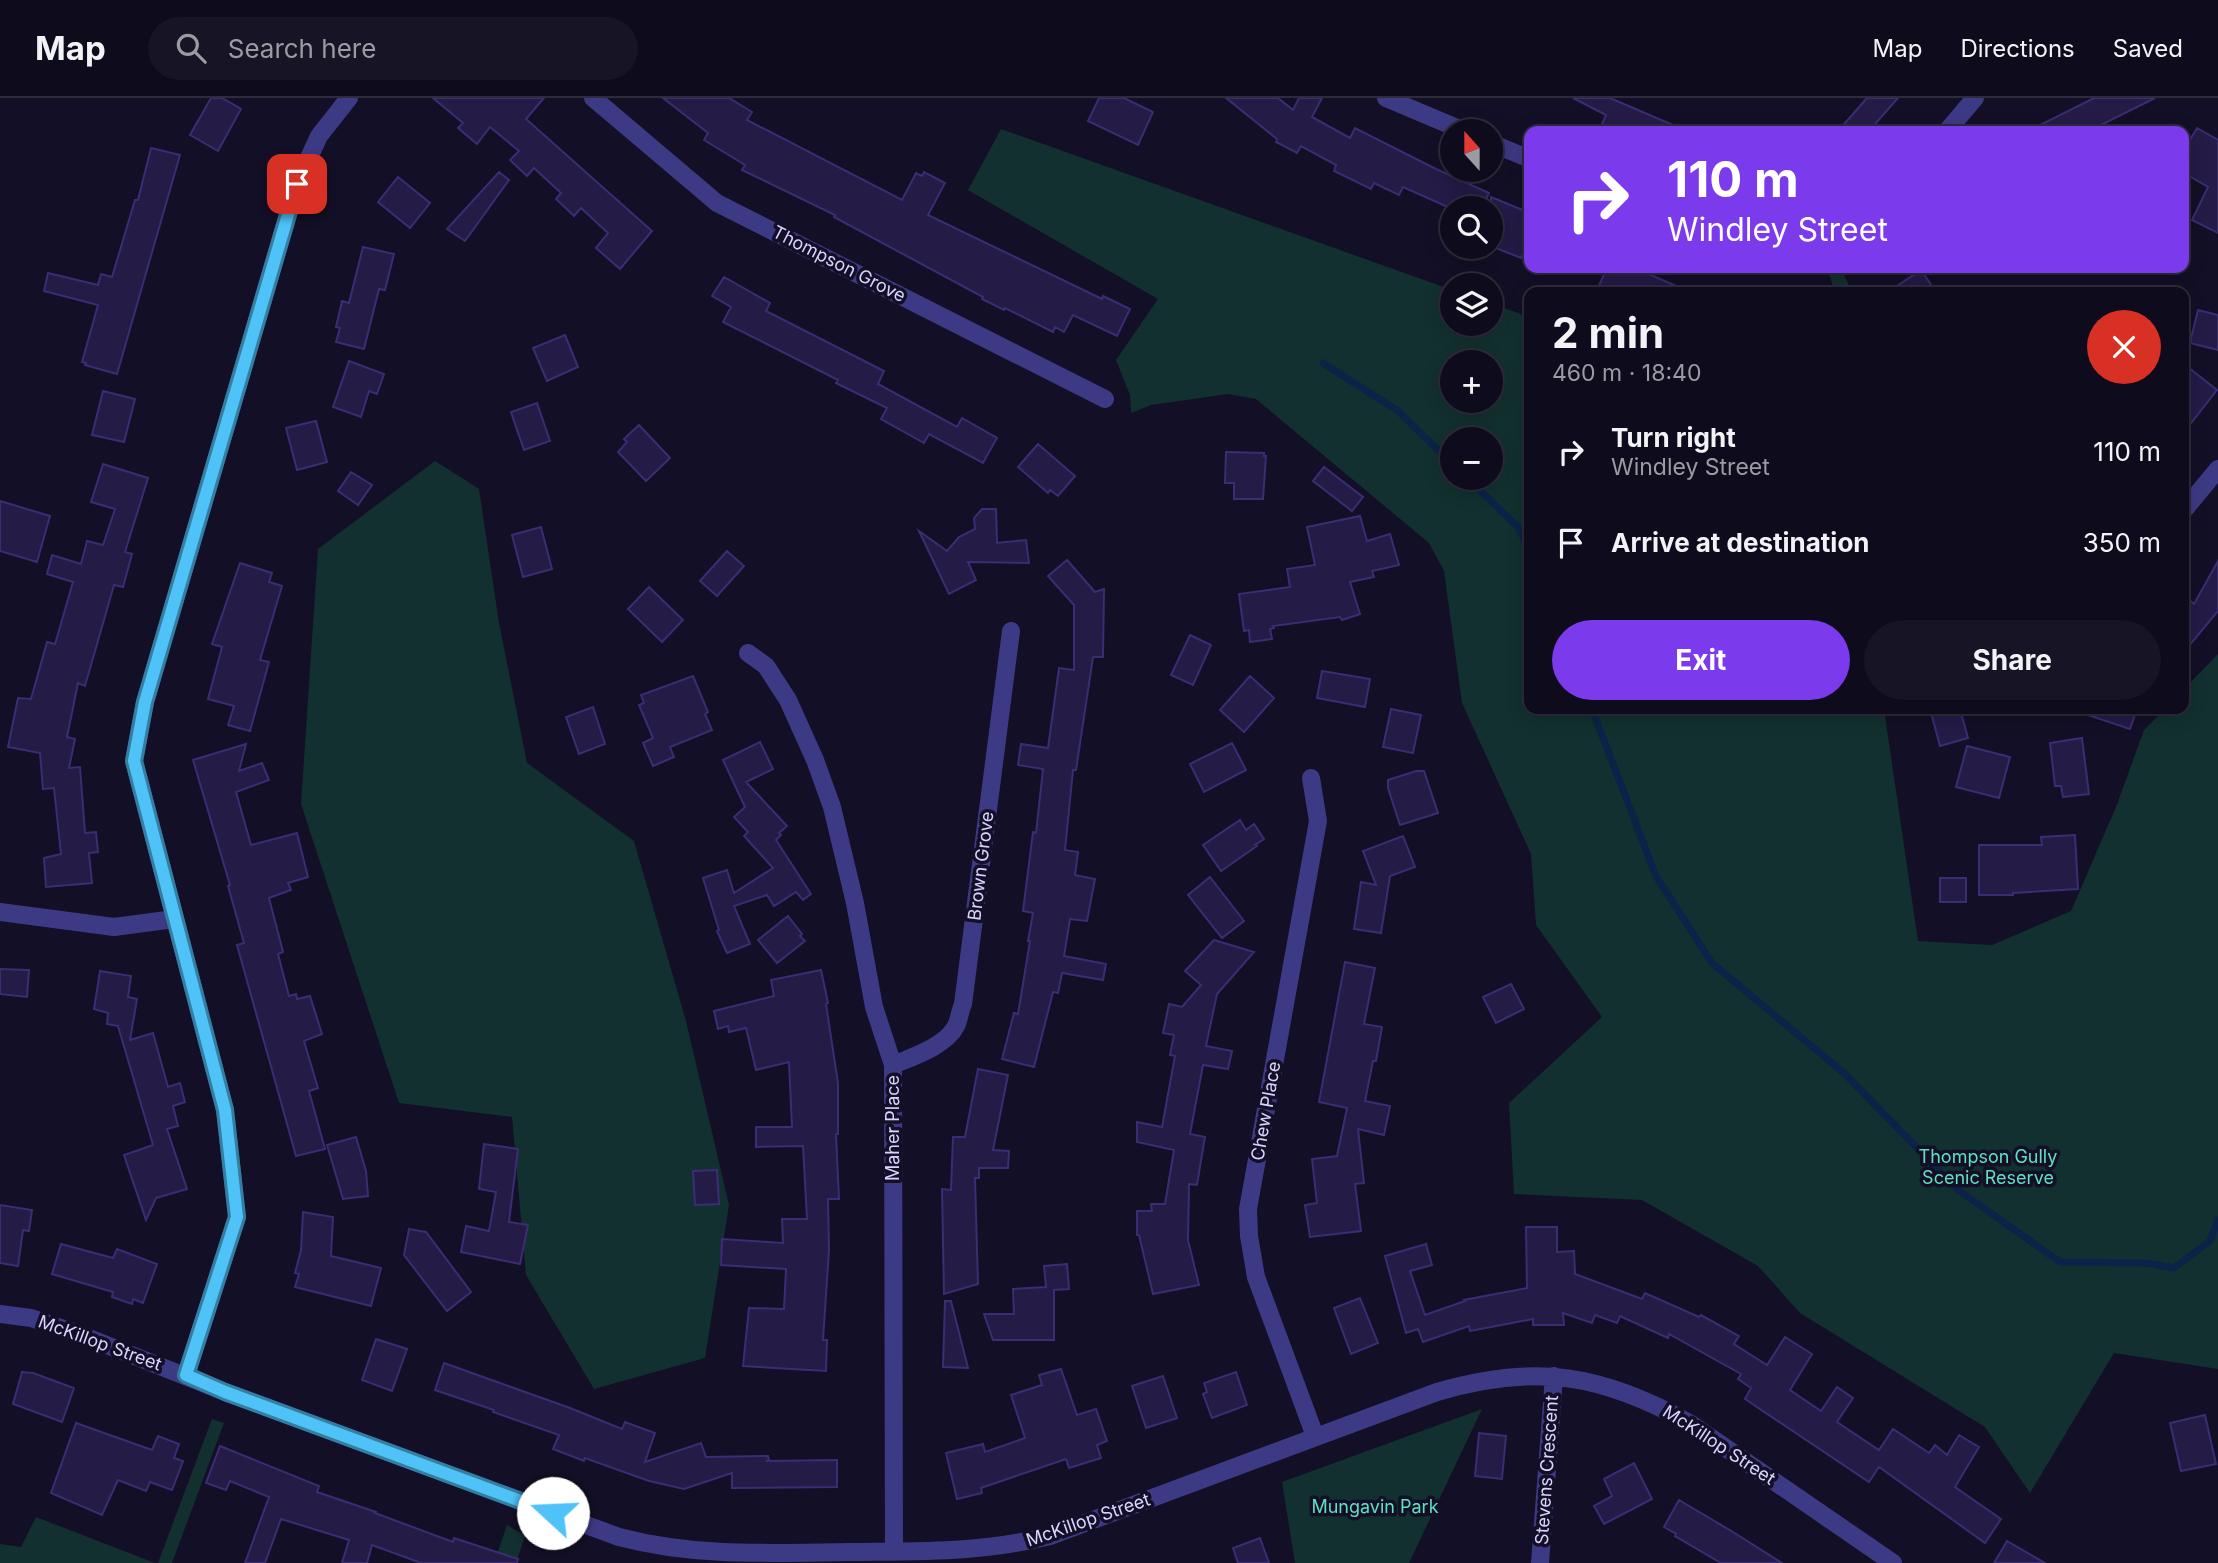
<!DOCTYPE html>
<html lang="en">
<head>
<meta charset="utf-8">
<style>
	body { margin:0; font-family:Inter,sans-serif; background:#171425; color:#f1f3f6; height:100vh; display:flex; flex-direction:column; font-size:26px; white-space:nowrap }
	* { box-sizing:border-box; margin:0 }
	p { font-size:23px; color:#9b9ba3 }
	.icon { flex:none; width:38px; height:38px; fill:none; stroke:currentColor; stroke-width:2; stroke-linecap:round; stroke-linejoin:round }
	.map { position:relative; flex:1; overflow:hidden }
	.side { position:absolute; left:1524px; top:189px; width:665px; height:427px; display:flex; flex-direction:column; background:#0e0b1c; border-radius:14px; box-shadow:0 4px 18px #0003,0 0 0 2px #2e2b3b }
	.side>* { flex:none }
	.banner { position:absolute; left:1524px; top:28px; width:665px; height:147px; border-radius:14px; box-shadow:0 4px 18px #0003,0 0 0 2px #2e2b3b; background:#7c3aed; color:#fff; overflow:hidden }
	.needle { width:46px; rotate:339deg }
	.tools { position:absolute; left:1440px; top:21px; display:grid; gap:14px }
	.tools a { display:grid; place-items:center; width:63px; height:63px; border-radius:50%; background:#0e0b1c; box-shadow:0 4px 18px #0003,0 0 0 2px #2e2b3b; font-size:35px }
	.pin { position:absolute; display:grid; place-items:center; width:60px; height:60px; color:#fff; margin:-30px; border-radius:14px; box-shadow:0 4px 10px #0006 }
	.me { position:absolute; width:77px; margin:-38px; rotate:290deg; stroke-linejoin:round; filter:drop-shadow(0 0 5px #0008) }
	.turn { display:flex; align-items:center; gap:24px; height:147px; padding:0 28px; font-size:32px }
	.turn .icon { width:91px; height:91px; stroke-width:2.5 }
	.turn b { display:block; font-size:49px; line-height:60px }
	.round { display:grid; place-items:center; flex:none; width:74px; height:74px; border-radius:37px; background:#171425 }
	.head { display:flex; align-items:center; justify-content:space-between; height:119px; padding:0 28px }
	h1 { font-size:42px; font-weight:700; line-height:52px }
	.action { display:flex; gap:14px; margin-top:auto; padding:14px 28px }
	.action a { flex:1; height:80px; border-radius:42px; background:#7c3aed; color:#fff; font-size:28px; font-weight:700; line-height:80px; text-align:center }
	.action a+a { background:#171425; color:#f1f3f6 }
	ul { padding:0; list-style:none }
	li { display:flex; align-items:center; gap:21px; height:91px; padding:0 28px }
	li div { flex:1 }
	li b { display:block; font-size:26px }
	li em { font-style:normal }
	header { display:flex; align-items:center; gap:42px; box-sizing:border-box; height:98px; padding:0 35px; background:#0e0b1c; border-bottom:2px solid #2e2b3b }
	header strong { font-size:33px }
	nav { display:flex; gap:38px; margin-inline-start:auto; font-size:24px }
	.search { width:490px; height:63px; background:#171425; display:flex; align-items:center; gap:18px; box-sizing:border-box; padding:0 24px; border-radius:38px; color:#9b9ba3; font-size:26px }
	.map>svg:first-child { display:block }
	.green { fill:#12302f; fill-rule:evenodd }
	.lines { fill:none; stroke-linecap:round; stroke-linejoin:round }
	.stream { stroke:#0c2248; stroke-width:7 }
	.building { fill:#241b47; stroke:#3b2d73; stroke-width:2 }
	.minor { stroke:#3d3a85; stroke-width:18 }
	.route-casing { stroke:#337fa1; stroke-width:18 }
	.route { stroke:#4fc3f7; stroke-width:12 }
	.labels { text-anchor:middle; stroke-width:7; stroke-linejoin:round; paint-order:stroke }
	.street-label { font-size:18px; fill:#d9d4ff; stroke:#130f26 }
	.park-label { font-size:18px; fill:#5fe0c0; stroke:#130f26 }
</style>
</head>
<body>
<header>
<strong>Map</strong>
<div class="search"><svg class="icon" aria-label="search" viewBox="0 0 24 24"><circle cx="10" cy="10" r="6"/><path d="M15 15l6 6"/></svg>Search here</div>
<nav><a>Map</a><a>Directions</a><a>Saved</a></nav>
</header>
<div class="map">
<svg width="2218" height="1465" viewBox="0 0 2218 1465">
	<rect width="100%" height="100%" fill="#130f26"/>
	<path class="green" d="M1001 31 1452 192V226H1491V205L1529 219 1530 611H1884L1918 843 1992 847 2071 813 2116 709 2144 632 2165 611H2184V591L2218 556V1271L2114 1255 2030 1395 1985 1329 1800 1215 1758 1168 1642 1102 1514 1096 1509 1005 1602 919 1536 827 1531 756 1462 605 1444 473 1429 445 1256 301 1228 296 1151 307 1131 315 1130 297 1116 262 1158 201 968 92ZM1491 264V303H1452V264ZM1491 341V380H1452V341Z
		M1827 170H1841L1852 194H1835Z
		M435 363 479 391 499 525 527 665 634 743 686 923 729 1107 705 1260 594 1291 526 1177 512 1019 399 1005 301 706 318 451Z
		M1482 1311 1409 1465H1295L1282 1384Z
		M212 1321 224 1325 172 1465H158Z
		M36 1419 155 1465H0V1446L21 1449Z
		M507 1427 525 1438 516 1465H494Z"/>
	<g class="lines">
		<path class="stream" d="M1323 265 1398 313 1452 366
			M1467 380 1519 430 1530 455
			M1592 611 1656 778 1712 865 1845 976 1958 1092 2060 1164 2146 1165 2174 1170 2210 1143 2218 1122"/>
	</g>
	<path class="building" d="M211 0H222L241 11 218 53 190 37Z
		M433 0H544L526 21 652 133 620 171 596 150 608 135 581 110 574 118 556 101 561 95 534 70 527 78 510 62 519 53 490 29 477 46 458 30 463 25Z
		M663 0H729L752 14 747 22 902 102 916 75 922 78 924 74 945 85 928 117 1102 201 1103 198 1130 211 1117 238 1073 217 1064 234 1055 229 1053 234 1005 210 1004 212 982 201 983 199 834 119 835 117 742 72 745 67 704 42 708 35Z
		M1099 0H1124L1153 14 1138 47 1088 23Z
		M1226 0H1278L1293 12 1299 0H1322L1312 19 1350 40 1355 30 1436 71 1489 95 1482 110H1450L1403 89 1399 97 1374 85 1371 91 1334 73 1336 67 1301 48 1297 55 1276 44 1277 41Z
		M1573 0H1610L1687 33H1599L1606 17Z
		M1867 0H1898L1869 33H1838Z
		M2094 0H2155L2089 33H2028Z
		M2197 30 2218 42V135L2192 122 2208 89 2184 75V52Z
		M151 50 180 57 117 276 85 267 86 265 82 264 98 207 44 193 48 175 98 187 101 176 112 179 135 102H138Z
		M499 74 509 82 465 143 447 131Z
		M398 79 430 105 410 130 378 104Z
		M1491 99 1530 115V139L1521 160 1491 148Z
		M363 149 394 156 385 192 379 191 364 251 336 244 340 230 336 229 342 203 349 205Z
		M1607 170H1635L1690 194H1596Z
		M1921 172 1936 194H1888Z
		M724 179 770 205 766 213 884 273 878 286 957 329 962 320 997 340 983 365 929 336 924 345 881 321 887 310 836 285 838 282 723 224 731 209 712 198Z
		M2198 212 2218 217V252L2190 245Z
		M565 237 578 269 547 283 533 250Z
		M349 263 384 276 377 296 369 293 361 319 333 309Z
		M2184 266 2217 292 2184 334Z
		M103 293 135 301 124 344 92 337Z
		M537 305 550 343 524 352 511 314Z
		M316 323 327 364 297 372 286 330Z
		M639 327 670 360 646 383 618 354 627 344 624 341Z
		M1038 346 1075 378 1058 398 1050 392 1048 395 1018 369Z
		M1226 354 1264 355V358H1266L1263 401H1234V385H1225Z
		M103 366 148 380 125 454 132 456 123 489 114 487 85 588 78 585 67 639 75 641 69 670 80 669 85 735 96 734 98 754 89 755 92 785 46 789 44 760 61 756 54 690 43 691 40 655 8 649 18 600 31 601 47 544 55 546 73 484 47 476 52 457 81 466 87 443 103 447 115 411 91 404Z
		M1324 369 1363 399 1352 413 1313 383Z
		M351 374 372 387 358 407 338 393Z
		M0 403 50 418 37 464 0 453Z
		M982 411H996L997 445 1026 442 1029 465 968 464 976 482 949 496 919 433 947 453 959 439 975 431 974 420Z
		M1360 418 1367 443 1390 436 1399 467 1372 473 1374 479 1350 484 1360 516 1342 522 1340 519 1273 528 1274 530 1270 531 1272 541 1250 544 1249 532 1244 533 1239 496 1290 489 1287 471 1315 467 1307 429Z
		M541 429 552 471 523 479 512 437Z
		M727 453 744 468 717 498 700 483Z
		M1067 462 1095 494 1104 491 1103 559H1093L1076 672H1073L1065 752 1078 754 1075 777 1095 781 1087 823 1070 821 1064 858 1106 866 1103 882 1062 875 1058 895 1053 894 1034 969 1002 961 1014 915 1018 916 1030 843H1028L1033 815 1023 813 1033 734 1036 735 1043 671 1018 667 1021 646 1048 650 1059 570 1074 572V507L1048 478Z
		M2218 463V513L2184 554V497L2194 506Z
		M240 465 272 475 269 484 282 488 260 562 269 564 250 633 228 627 234 608 208 601 222 549 212 546Z
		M649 489 683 522 662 544 628 511Z
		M1190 537 1211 547 1193 587 1171 577Z
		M1322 573 1370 581 1365 609 1317 600Z
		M693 578 708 614 705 616 712 632 670 649 674 659 653 668 643 645 653 640 639 607 644 605 641 597Z
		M1250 578 1274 600 1244 634 1220 612Z
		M593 609 605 646 579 656 566 619Z
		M1391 611 1421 617 1413 655 1383 649Z
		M1930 611H1960L1968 640 1940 648Z
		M2080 611H2137L2130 631 2079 614Z
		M2082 640 2089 696 2063 699 2061 688H2055L2050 645Z
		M760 644 773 671 746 684 787 728 779 735 781 737 776 742 811 796 803 802 796 794 774 808 767 797 734 808 750 846 727 855 717 833 719 832 703 780 727 772 734 795 773 770 744 738 748 734 734 719 745 709 723 662Z
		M1232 645 1246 672 1204 694 1190 666Z
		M246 646 239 673 262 665 269 682 236 694 251 747 297 735 308 779 288 785 291 792 269 800 283 854 278 856 289 898 296 896 297 901 310 898 322 936 304 943 318 990 309 993 325 1051 296 1058 237 847 244 845 228 788 230 787 193 662Z
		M1967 648 2010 659 1999 700 1956 689Z
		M1416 673H1424L1438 715 1400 727 1388 690V682Z
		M1240 722 1246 732 1254 726 1264 741 1255 747 1257 748 1221 773 1203 747Z
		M2075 737 2078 791 2013 795V797H1979V747H2042L2041 739Z
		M1403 738 1415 769 1390 778 1381 835 1354 831 1361 784 1376 787 1363 753Z
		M1210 779 1244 823 1222 840 1188 797Z
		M1940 780H1966V804H1940Z
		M788 818 802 836 800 838 805 843 777 865 758 842Z
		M1214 842 1254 854 1217 896 1206 948 1232 953 1228 971 1203 967 1190 1036 1205 1039 1197 1087 1189 1086 1188 1142 1199 1187 1153 1196 1139 1137H1137V1113H1152L1151 1106H1165L1174 1052 1137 1044V1024L1162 1029 1175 958 1170 957 1174 937 1163 935 1169 906 1182 909 1201 887 1185 873Z
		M1345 864 1375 870 1364 926 1382 929 1376 963H1373L1365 1003 1390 1008 1384 1037 1358 1031 1364 1085 1355 1086 1361 1133 1310 1139 1305 1107 1317 1105 1312 1061 1337 1058 1347 1010 1319 1004Z
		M0 871 29 872 27 899 0 896Z
		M821 872 828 905 826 906 838 985V1036H836L839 1101H828L829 1152 823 1242H827L826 1273 743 1268 749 1210 784 1211 786 1171 721 1167 722 1141 783 1145 782 1121H807L803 1048 756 1049V1029H792L789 964 756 972 746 930 729 934 728 928 718 931 714 913 774 898 771 882Z
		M100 873 131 878 128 899 137 901 130 942 153 935 168 989 180 985 185 1004 173 1008 178 1028 167 1031 187 1091 156 1100 146 1122 124 1057 153 1047 118 928 107 926 108 915 94 911Z
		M1511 886 1524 911 1496 925 1483 899Z
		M978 971 1008 977 993 1052 1009 1053 1008 1070H979V1080H975L978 1186 944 1196 942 1091 951 1092 953 1039H965Z
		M356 1039 366 1073 368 1098 343 1101 327 1047Z
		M484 1046 518 1051 509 1124 528 1127 520 1166 461 1154 466 1128 489 1133 496 1094 479 1091Z
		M717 1072 719 1106 695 1107 693 1073Z
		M0 1107 32 1112 29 1133 23 1132 18 1168 0 1165Z
		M303 1114 333 1119 331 1158 381 1170 371 1208 295 1189 299 1176 295 1175 301 1152Z
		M1526 1129H1557V1154L1574 1153 1575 1176 1642 1201 1645 1195 1699 1219 1701 1217 1739 1238 1734 1246 1767 1267 1785 1239 1812 1256 1790 1292 1821 1313 1837 1289 1853 1300 1837 1324 1879 1352 1893 1331 1929 1355 1935 1347 1947 1357 1959 1337 1979 1349 1955 1389 2001 1421 1985 1445 1879 1369 1869 1384 1745 1301 1751 1290 1738 1281 1741 1276 1669 1236 1668 1240 1620 1218 1617 1225 1595 1217 1592 1225 1563 1215 1564 1227H1533V1221L1470 1233 1469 1228 1423 1244 1418 1231 1406 1235 1385 1158 1426 1146 1432 1167 1410 1173 1425 1217 1465 1203 1464 1202 1527 1190Z
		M409 1131 426 1134 471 1194 447 1213 404 1157Z
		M61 1146 113 1160 117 1151 157 1166 143 1205 133 1201 132 1206 112 1199 113 1194 52 1176Z
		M1067 1166 1069 1191 1054 1192V1242H993L984 1216H1014L1013 1191 1046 1189 1044 1168Z
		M1360 1200 1378 1245 1351 1256 1334 1210Z
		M945 1203H951L968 1270 943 1269Z
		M376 1241 407 1251 392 1293 362 1282Z
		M444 1265 570 1310 622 1331 625 1324 655 1335 645 1364 701 1345 706 1359 768 1358 769 1362 766 1363 837 1362V1389L732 1390V1375L684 1391 649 1383 585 1360 584 1363 553 1351 559 1337 493 1314 494 1312 435 1292Z
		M1061 1271 1077 1317 1096 1311 1107 1343 1097 1347 1101 1360 1069 1370 1066 1361 981 1390 982 1395 957 1401 946 1355 983 1346 985 1354 1025 1340 1011 1297 1042 1287 1039 1277Z
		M22 1274 33 1275 74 1290 62 1324 13 1306Z
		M1236 1274 1247 1307 1212 1320 1203 1296 1207 1294 1204 1285Z
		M1163 1278 1177 1320 1146 1330 1132 1288Z
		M2205 1317 2216 1366 2181 1373 2170 1325Z
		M76 1325 152 1352 158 1338 179 1346 174 1360 183 1363 172 1392 150 1384 146 1393 118 1382 102 1417 51 1395Z
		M1479 1335 1506 1338 1502 1381 1475 1378Z
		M220 1348 319 1388 317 1394 376 1414 375 1415 453 1444 454 1440 518 1461 517 1465H421L372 1447 367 1465H342L349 1442 281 1421 265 1465H245L269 1399 230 1383 226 1392 206 1385Z
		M1634 1365 1652 1401 1604 1426 1594 1408 1612 1398 1604 1381Z
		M1679 1402 1733 1434 1782 1465H1721L1675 1438 1676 1436 1664 1429Z
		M1260 1440 1269 1465H1238L1233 1450Z
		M2007 1443 2045 1465H1994Z"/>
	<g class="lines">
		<path class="minor" d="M593 0 717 105 1105 301
			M1386 0 1464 33
			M1947 33 1975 0
			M1491 45 1530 61
			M2184 412 2218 371
			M748 555 766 568 788 602 815 662 832 709 855 805 874 909 893 967 894 1453
			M1311 680 1318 723 1248 1111 1249 1138 1256 1179 1315 1338
			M0 814 114 829 174 821
			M893 967C912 959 946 948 956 928 959 922 960 913 963 906L1011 533
			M0 1216 31 1220 79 1236 225 1294 619 1439C695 1459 769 1455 848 1454 918 1453 981 1455 1050 1438L1437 1294C1535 1265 1603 1276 1691 1326L1893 1465
			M186 1277 237 1119 225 1012 134 663 145 604 297 86 319 38 349 0
			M1540 1465 1554 1278"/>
	</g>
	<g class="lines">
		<defs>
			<path id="route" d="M297 86 145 604 134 663 225 1012 237 1119 186 1277 225 1294 553 1415"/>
		</defs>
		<use href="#route" class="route-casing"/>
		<use href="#route" class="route"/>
	</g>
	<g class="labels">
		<g class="street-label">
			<text transform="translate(839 166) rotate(27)" y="6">Thompson Grove</text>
			<text transform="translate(981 768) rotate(-83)" y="6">Brown Grove</text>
			<text transform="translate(1266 1013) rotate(-80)" y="6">Chew Place</text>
			<text transform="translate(893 1030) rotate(-90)" y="6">Maher Place</text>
			<text transform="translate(100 1245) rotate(20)" y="6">McKillop Street</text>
			<text transform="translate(1719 1347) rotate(33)" y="6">McKillop Street</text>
			<text transform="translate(1547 1372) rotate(-86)" y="6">Stevens Crescent</text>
			<text transform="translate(1088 1422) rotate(-19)" y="6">McKillop Street</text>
		</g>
		<g class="park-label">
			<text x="1988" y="1065">Thompson Gully<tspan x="1988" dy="21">Scenic Reserve</tspan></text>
			<text x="1375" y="1415">Mungavin Park</text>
		</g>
	</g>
</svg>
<div class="tools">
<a><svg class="needle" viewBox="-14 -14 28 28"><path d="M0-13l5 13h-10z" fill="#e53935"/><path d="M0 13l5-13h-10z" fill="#9b9ba3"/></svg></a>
<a><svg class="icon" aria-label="search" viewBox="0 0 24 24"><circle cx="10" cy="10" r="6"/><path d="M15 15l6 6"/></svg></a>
<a><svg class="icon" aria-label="layers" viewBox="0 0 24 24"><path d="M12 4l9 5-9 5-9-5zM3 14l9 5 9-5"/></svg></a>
<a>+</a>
<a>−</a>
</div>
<div class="pin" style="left:297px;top:86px;background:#d93025"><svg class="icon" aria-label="arrive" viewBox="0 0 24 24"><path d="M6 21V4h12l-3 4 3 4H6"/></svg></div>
<svg class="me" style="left:553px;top:1415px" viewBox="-20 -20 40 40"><circle r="19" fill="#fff"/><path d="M0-13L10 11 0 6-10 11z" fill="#4fc3f7"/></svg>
<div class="banner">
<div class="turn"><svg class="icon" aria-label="right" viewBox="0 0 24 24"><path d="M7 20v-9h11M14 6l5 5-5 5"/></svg><div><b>110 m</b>Windley Street</div></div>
</div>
<section class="side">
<div class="head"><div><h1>2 min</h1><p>460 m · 18:40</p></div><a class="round" style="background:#d93025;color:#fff"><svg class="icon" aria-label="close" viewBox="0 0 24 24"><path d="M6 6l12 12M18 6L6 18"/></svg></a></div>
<ul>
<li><svg class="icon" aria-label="right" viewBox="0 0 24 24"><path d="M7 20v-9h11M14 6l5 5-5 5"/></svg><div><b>Turn right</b><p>Windley Street</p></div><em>110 m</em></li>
<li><svg class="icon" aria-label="arrive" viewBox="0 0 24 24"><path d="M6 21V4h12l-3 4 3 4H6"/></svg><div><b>Arrive at destination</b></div><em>350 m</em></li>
</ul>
<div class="action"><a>Exit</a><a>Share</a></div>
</section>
</div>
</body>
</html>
